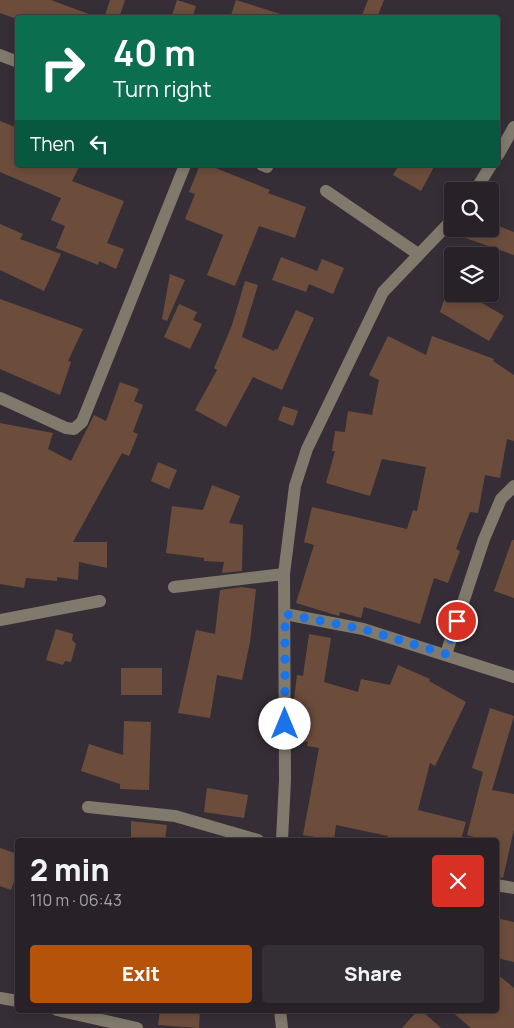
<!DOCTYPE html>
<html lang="en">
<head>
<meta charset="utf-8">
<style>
	body { margin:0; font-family:Manrope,sans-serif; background:#342f34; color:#f1f3f6; height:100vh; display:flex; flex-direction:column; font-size:19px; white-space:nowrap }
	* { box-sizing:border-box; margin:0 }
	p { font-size:16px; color:#a5a4a8 }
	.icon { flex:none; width:28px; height:28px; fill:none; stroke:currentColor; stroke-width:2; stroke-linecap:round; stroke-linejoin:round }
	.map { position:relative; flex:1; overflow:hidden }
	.details { position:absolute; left:15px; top:838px; width:484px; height:175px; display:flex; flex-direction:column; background:#282228; border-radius:5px; box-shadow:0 2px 8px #0003,0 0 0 1px #443f45 }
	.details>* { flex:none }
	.banner { position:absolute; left:15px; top:15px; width:485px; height:152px; border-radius:5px; box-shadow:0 2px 8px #0003,0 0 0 1px #443f45; background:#0b6e4f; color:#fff; overflow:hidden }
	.fabs { position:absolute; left:444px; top:182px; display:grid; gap:10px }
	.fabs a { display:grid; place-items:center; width:55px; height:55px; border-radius:5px; background:#282228; box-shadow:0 2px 8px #0003,0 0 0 1px #443f45; font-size:25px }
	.pin { position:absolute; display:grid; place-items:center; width:42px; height:42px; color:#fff; margin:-21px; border:2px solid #fff; border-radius:50%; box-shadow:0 1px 5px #0007 }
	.me { position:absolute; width:55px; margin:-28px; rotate:0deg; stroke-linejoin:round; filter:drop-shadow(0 0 4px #0008) }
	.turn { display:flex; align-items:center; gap:18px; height:105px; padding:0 15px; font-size:22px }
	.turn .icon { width:65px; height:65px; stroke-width:2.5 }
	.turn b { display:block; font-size:35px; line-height:42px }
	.then { display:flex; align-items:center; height:48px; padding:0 15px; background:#0003; gap:10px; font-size:19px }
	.round { display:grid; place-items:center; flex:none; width:52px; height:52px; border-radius:5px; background:#342f34 }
	.head { display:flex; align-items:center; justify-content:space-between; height:85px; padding:0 15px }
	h1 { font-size:30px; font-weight:800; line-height:38px }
	.cta { display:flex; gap:10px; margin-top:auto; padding:10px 15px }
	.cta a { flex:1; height:58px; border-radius:5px; background:#b45309; color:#fff; font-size:20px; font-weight:800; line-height:58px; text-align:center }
	.cta a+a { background:#342f34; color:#f1f3f6 }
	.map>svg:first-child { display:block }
	.building { fill:#6c4d3c }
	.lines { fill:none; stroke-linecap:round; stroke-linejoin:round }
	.minor { stroke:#807a6c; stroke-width:12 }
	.route { stroke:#1a73e8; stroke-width:9; stroke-dasharray:0 16.2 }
</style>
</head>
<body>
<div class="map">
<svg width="514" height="1028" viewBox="0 0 514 1028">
	<rect width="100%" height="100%" fill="#362e36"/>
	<path class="building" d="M0 0H51L94 16V18H14L0 13Z
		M110 0H125L119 18H104Z
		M177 0 196 6 192 18H171Z
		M236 0 284 15 283 18H230Z
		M368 0H384L377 18H361Z
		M0 121 18 128V165H80L72 181 124 201 107 243 124 249 116 269 99 261 98 265 56 248 65 226 51 220 61 198 0 172Z
		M200 165H208L270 190 268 193 306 207 295 238 259 226 235 286 207 275 223 235 185 219 195 194 189 192Z
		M399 165H435L421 191 393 175Z
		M490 223 514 232V255L451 233 455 229H490Z
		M0 224 23 234 20 239 61 254 44 291 0 270Z
		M281 257 317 271 322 259 344 268 333 294 309 284 306 292 272 280Z
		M170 274 185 280 167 321 162 319Z
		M245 281 258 285 242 337 274 351 275 349 277 350 296 310 314 318 282 390 253 377 226 427 195 410 217 370 214 368 232 325Z
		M446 294H467L504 316 489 341 440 312Z
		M0 299 83 329 68 361 71 362 60 395 0 369Z
		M179 304 197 312 193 320 202 324 190 349 164 337Z
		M388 336 426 355 432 336 494 359 493 361 514 375V441L507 439 500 478 485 475 478 513 470 512 456 549 460 551 448 583 434 578 420 624 364 607 361 618 340 612 339 616 296 603 314 545 304 542 312 507 407 529 413 510 417 511 426 467 382 459 370 496 326 483 335 451H332L335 431 345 432 348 411 372 415 379 380 369 375Z
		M120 382 139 389 134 401 143 405 133 432 138 434 129 456 122 453 73 542H107V568L79 562 78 580 57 577V581L26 578 24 588 0 584V423L53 433 48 449 71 461 94 415 106 421Z
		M283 406 298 411 293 426 278 420Z
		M158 462 177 470 169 489 151 481Z
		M212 485 240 496 229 523 243 525 242 571 222 573 224 562 204 561V558L166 553 172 506 203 510Z
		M512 540H514V598L494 591Z
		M241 587 256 589 250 642 242 680 217 675 210 718 178 713 196 630 215 634 220 590Z
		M56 629 73 634 72 640 76 644 71 662 65 661 63 665 46 660Z
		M309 634 331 638 324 682 358 692 361 679 390 685 398 665 430 679 429 681 466 702 435 766 430 763 418 810 466 822 461 840H387L388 836 336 825 334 840 303 835 319 748 307 746 308 742 293 740 296 708 293 707 297 675 303 676Z
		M121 668H162V695H121Z
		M490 708 514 716 492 790 514 794V829L503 878 496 877V840H485L467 835 483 772 472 768Z
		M124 721 151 722 149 790 120 789V784L81 771 89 744 123 755Z
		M207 788 248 795 244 818 204 812Z
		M131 821 167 825 165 840H131Z
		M0 848 18 854V871L11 890 0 886Z
		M496 918 514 922V962L496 958Z
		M496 973 514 988V1028H471L450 1010H496Z
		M160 1010H200L199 1028 158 1025Z
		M418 1010H421L441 1028H402Z"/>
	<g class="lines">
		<path class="minor" d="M0 55 18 62
			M498 155 514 127
			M262 165 267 167
			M326 191 418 254
			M475 191 491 165
			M0 398 66 428 74 429 82 422 185 165
			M174 587 284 574
			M285 614 363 629 514 677
			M0 620 100 601
			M446 654 484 539 501 499 514 486
			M88 807 175 816 258 840
			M282 840 285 780 284 574 295 486 307 449 383 292 452 220
			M496 885 514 888
			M0 998 18 1001
			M57 1010 137 1028
			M280 1010 282 1028"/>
	</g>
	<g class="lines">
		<path class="route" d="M285 724V614L363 629 446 654 457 621"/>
	</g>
</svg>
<div class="fabs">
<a><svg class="icon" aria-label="search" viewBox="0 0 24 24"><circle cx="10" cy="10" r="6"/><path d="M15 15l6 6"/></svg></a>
<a><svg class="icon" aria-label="layers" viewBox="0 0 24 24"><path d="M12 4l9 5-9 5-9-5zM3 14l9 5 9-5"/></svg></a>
</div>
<div class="pin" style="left:457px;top:621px;background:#d93025"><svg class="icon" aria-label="arrive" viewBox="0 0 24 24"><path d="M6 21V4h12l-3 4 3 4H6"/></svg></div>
<svg class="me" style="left:285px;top:724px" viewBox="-20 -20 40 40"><circle r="19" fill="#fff"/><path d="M0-13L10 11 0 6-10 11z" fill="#1a73e8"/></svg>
<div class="banner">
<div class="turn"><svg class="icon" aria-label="right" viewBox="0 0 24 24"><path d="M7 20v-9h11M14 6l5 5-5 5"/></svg><div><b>40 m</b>Turn right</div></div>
<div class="then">Then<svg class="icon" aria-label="left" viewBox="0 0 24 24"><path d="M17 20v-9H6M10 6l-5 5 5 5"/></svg></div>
</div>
<section class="details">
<div class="head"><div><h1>2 min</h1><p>110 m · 06:43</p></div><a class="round" style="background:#d93025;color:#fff"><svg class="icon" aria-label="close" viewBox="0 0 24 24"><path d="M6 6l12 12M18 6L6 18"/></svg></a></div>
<div class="cta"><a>Exit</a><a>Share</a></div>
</section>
</div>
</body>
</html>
